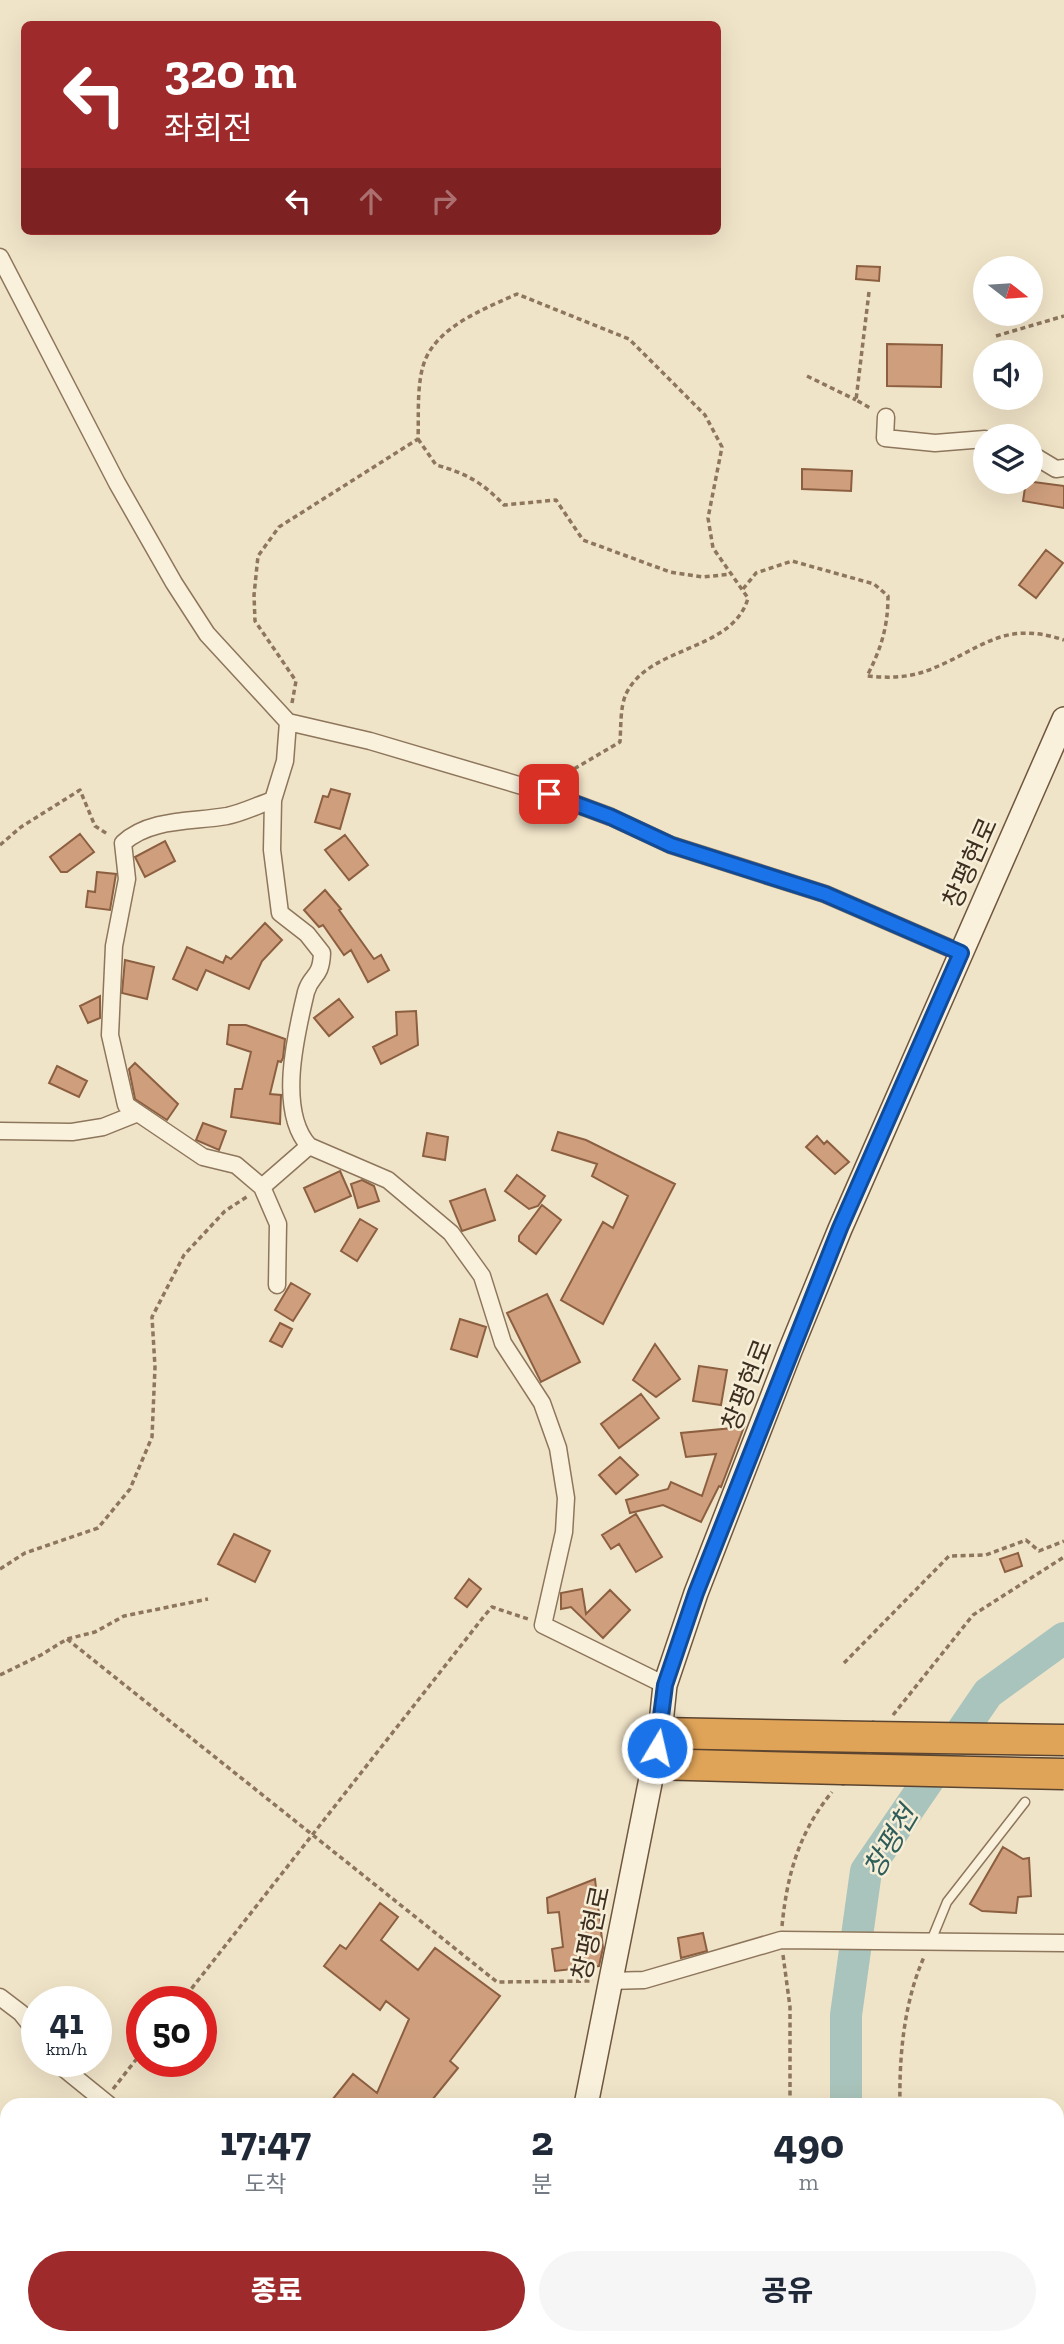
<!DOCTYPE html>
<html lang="ko">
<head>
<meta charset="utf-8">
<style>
	body { margin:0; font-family:"Zilla Slab","Noto Sans KR",serif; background:#f6f6f7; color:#1f2937; height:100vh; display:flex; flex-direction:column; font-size:26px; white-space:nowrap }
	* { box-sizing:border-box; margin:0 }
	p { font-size:23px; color:#747a83 }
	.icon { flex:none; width:38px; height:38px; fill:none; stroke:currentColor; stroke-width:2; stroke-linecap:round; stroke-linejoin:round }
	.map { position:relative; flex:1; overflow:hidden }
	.details { position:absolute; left:0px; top:2098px; width:1064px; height:247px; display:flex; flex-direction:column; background:#fff; border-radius:21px 21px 0 0; box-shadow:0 7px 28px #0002 }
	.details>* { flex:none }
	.top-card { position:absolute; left:21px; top:21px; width:700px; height:214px; border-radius:10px; box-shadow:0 7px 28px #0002; background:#9e2a2b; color:#fff; overflow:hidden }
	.needle { width:46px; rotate:107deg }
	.fabs { position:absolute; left:973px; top:256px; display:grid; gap:14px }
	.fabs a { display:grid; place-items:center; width:70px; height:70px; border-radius:50%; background:#fff; box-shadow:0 7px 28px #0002; font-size:35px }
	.speed { position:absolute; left:21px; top:1986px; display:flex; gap:14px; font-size:35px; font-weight:700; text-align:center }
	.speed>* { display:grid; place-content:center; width:91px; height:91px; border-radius:50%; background:#fff; box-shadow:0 7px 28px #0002; line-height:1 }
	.speed small { font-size:18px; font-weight:400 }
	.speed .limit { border:10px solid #d22; background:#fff; color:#111 }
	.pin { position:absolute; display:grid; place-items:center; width:60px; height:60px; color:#fff; margin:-30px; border-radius:14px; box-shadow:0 4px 10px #0006 }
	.me { position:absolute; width:77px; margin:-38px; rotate:9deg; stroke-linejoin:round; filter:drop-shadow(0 0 5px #0008) }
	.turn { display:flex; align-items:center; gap:24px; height:147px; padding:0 28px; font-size:32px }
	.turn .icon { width:91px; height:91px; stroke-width:2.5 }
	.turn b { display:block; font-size:49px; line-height:60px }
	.lanes { display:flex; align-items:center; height:66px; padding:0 28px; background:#0003; justify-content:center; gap:35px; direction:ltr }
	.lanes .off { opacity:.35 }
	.eta { display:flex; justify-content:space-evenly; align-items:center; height:119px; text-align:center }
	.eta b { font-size:42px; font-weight:800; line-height:49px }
	.button { display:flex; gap:14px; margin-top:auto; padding:14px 28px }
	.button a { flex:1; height:80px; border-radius:42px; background:#9e2a2b; color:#fff; font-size:28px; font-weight:800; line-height:80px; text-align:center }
	.button a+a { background:#f6f6f7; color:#1f2937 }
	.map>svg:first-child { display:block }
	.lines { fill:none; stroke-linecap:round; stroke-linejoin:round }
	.stream { stroke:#6f938a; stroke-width:5 }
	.river { stroke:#a9c4bc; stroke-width:32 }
	.building { fill:#cf9f7d; stroke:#8d5f41; stroke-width:2 }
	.service-casing { stroke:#8d765c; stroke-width:11 }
	.minor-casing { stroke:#8d765c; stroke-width:19 }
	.secondary-casing { stroke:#6f573f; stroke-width:26 }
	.motorway-casing { stroke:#5b4430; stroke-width:33 }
	.path { stroke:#8d765c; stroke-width:3.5; stroke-dasharray:5 3.5; stroke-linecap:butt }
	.service { stroke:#faf1dc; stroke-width:8 }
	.minor { stroke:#faf1dc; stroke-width:16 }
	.secondary { stroke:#faf1dc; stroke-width:23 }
	.motorway { stroke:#e0a458; stroke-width:30 }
	.motorway-bridge-casing { stroke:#5b4430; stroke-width:33; stroke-linecap:butt }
	.motorway-bridge { stroke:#e0a458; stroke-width:30 }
	.route-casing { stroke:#114b97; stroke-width:18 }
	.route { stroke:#1a73e8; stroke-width:12 }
	.labels { text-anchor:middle; stroke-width:5; stroke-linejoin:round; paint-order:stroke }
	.street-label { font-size:26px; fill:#3d2e20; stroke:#f7eed8 }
	.water-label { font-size:28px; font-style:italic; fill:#2f5d5a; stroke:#f7eed8 }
</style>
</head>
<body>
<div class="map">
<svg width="1064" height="2344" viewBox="0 0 1064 2344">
	<rect width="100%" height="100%" fill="#f0e4c8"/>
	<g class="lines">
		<path class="stream" d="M0 2196 7 2195"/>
		<path class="river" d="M846 2105V2015L866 1871 988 1693 1064 1638
			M845 2344V2338"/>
	</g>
	<path class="building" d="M857 266 880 267 879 281 856 279Z
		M887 344 942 345 941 387 887 386Z
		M802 469 852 471 851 491 802 489Z
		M1026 481 1064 486V508L1023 501Z
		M1046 550 1063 563 1036 598 1019 585Z
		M331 789 350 794 340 829 315 822 323 796 328 797Z
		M80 834 94 852 67 872H61L50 857Z
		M345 835 368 865 349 880 325 850Z
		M165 841 175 861 145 877 135 857Z
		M97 872 116 874 110 910 86 907 88 891 95 892Z
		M325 890 341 909 339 910 374 959 381 955 389 970 368 982 351 950 344 955 323 925 319 927 304 910Z
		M265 923 282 940 262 961 249 989 206 970 197 990 173 979 187 947 223 963 226 956 231 959Z
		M125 960 154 967 147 999 122 993Z
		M100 996V1018L88 1023 80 1006Z
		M339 999 353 1017 329 1036 314 1018Z
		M416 1011 418 1045 381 1064 373 1047 397 1035 396 1012Z
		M229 1025H246L285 1039 283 1058 281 1062 278 1061 270 1094 281 1095 280 1124 231 1117 235 1089H242L251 1052 227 1044Z
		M135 1063 178 1104 167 1120 135 1099 129 1069Z
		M57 1066 87 1081 79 1097 49 1083Z
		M203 1123 226 1131 219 1150 196 1140Z
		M558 1132 586 1140 675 1184 603 1324 561 1300 603 1222 613 1228 628 1196 592 1176 597 1164 552 1150Z
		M427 1133 448 1137 445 1160 423 1156Z
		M817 1136 824 1144 827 1141 849 1162 835 1174 806 1147Z
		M340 1171 351 1196 315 1212 304 1188Z
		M517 1175 545 1196 538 1206 529 1209 505 1191Z
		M362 1180 374 1186 379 1201 358 1208 351 1184Z
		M485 1189 495 1220 462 1231 450 1201Z
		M542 1205 561 1220 536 1254 519 1241V1236Z
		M360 1219 377 1229 357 1261 341 1251Z
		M291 1283 310 1294 293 1321 275 1310Z
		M547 1294 580 1362 541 1382 507 1313Z
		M460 1319 486 1327 477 1357 451 1349Z
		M280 1323 292 1329 282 1347 270 1341Z
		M655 1344 680 1379 656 1397 633 1380Z
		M699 1366 727 1370 721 1405 693 1401Z
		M641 1394 659 1418 619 1448 601 1424Z
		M744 1427 721 1487 719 1486 701 1522 663 1505 630 1513 626 1500 668 1489 671 1482 702 1496 716 1454 686 1457 681 1433Z
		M620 1457 638 1475 616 1494 599 1475Z
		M636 1514 662 1557 636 1572 619 1544 611 1549 602 1535Z
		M234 1534 270 1551 255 1582 218 1564Z
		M1018 1553 1022 1566 1005 1572 1000 1559Z
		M469 1579 481 1589 467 1607 455 1598Z
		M582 1589 586 1614 610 1590 630 1610 603 1638 571 1607 561 1609V1593Z
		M1003 1847 1023 1859 1029 1858 1031 1896 1018 1897 1016 1913 982 1911 970 1904Z
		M595 1879 603 1948 599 1966 555 1971 552 1949 563 1947 559 1912 548 1913 547 1898Z
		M380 1903 398 1917 381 1940 418 1970 435 1948 500 1996 450 2061 458 2068 428 2105H328L353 2074 377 2093 409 2019 386 2001 380 2010 324 1966 340 1945 346 1949Z
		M703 1933 707 1951 681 1958 678 1938Z"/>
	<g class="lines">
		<defs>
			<path id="service" d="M931 1941 947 1902 1025 1802"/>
			<path id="minor" d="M0 257 117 483 174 583 207 634 288 722 370 741 549 794 611 817 671 845 825 894 961 953
				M886 417 885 438 935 443 985 439
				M1031 454 1056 469 1064 468
				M288 722 285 761 273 800 272 850 280 913 307 934 322 953C321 979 311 974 306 992 296 1034 277 1111 309 1146L388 1180 451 1233 482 1276 503 1343 542 1403 558 1448 566 1498 564 1532 543 1625 665 1685
				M273 800C258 805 242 813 227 816 193 822 150 818 123 843L127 879 114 946 110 1035 126 1105 203 1157 236 1165 262 1187 278 1224 277 1285
				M0 1131 72 1132 103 1127 138 1113
				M262 1187 309 1146
				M609 1981 644 1980 781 1940 1064 1943
				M0 1997 21 2013 37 2033
				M56 2062 109 2105
				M0 2262 7 2259"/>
			<path id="secondary" d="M586 2105 660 1733 665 1685 696 1593 790 1351 840 1229 1064 719
				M542 2344 543 2338"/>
			<path id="motorway" d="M660 1733 872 1737
				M653 1764 842 1769"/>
		</defs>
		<use href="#service" class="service-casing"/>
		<use href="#minor" class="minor-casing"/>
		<use href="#secondary" class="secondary-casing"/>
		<use href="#motorway" class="motorway-casing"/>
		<path class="path" d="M869 292 856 400 872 409
			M996 336 1064 316
			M807 376 856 400
			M418 439 436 465C466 473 483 483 504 505L556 500 583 540 670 572 703 577 732 574
			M743 589 756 573 792 561 874 584 888 596C888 627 881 649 867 676 887 678 907 678 926 671 981 651 1000 619 1064 640
			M292 703 296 681 255 621 254 595 258 556 279 527 418 439C419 415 416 380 426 358 441 325 486 308 517 294L629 339 705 415 722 447 708 518 713 548 748 598C733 652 649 645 626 694 620 707 621 728 620 742L555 780
			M0 845 21 827 80 790 95 826 109 835
			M0 1569 25 1553 98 1528 130 1489 152 1437 155 1367 152 1317 184 1255 225 1211 248 1196
			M67 1639 497 1982 593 1981
			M844 1663 949 1556 986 1555 1026 1540 1039 1551 1064 1541
			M0 1675 41 1655 67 1639 95 1632 124 1616 208 1599
			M893 1715 973 1615 1064 1557
			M782 1926C787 1875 799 1832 832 1792
			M783 1955 790 2007V2105
			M181 2002 485 1615 492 1607 528 1619
			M113 2089 142 2052
			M900 2105C899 2056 904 2002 924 1957
			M798 2338 799 2344
			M914 2338 917 2344"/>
		<use href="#service" class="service"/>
		<use href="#minor" class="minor"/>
		<use href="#secondary" class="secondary"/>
		<use href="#motorway" class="motorway"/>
		<defs>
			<path id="motorway-bridge" d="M872 1737 1064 1740
				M842 1769 1064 1774"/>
		</defs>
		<use href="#motorway-bridge" class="motorway-bridge-casing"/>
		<use href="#motorway-bridge" class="motorway-bridge"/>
	</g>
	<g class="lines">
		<defs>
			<path id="route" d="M549 794 611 817 671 845 825 894 961 953 840 1228 696 1593 665 1685 657 1748"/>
		</defs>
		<use href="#route" class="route-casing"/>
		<use href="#route" class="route"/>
	</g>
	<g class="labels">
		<g class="street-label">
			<text transform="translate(970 863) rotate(-66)" y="9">창평현로</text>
			<text transform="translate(747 1385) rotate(-69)" y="9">창평현로</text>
			<text transform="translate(591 1933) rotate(-78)" y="9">창평현로</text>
		</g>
		<g class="water-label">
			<text transform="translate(890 1842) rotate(-59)" y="10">창평천</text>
		</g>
	</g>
</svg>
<div class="fabs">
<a><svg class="needle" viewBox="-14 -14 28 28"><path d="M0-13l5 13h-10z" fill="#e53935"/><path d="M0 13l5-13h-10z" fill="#747a83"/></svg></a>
<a><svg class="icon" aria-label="sound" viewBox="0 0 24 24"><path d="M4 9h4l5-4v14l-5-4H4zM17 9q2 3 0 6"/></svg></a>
<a><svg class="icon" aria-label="layers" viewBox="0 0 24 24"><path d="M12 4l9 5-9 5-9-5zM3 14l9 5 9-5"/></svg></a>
</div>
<div class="speed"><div>41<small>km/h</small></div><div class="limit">50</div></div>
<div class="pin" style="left:549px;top:794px;background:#d93025"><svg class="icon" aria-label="arrive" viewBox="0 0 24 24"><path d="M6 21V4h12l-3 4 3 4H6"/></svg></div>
<svg class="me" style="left:657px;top:1748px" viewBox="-20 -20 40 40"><circle r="17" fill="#1a73e8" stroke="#fff" stroke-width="3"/><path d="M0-11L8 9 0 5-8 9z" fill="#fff"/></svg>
<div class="top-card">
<div class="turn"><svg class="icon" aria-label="left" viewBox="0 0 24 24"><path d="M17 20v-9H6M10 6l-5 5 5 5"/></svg><div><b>320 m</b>좌회전</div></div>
<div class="lanes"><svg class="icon" aria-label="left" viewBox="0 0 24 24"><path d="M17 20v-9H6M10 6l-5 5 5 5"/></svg><svg class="icon off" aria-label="ahead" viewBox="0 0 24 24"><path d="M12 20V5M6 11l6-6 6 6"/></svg><svg class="icon off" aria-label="right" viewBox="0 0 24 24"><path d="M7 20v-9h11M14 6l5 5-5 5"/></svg></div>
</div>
<section class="details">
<div class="eta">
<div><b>17:47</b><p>도착</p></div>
<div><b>2</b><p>분</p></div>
<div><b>490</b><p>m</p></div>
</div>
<div class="button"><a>종료</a><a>공유</a></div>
</section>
</div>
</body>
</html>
